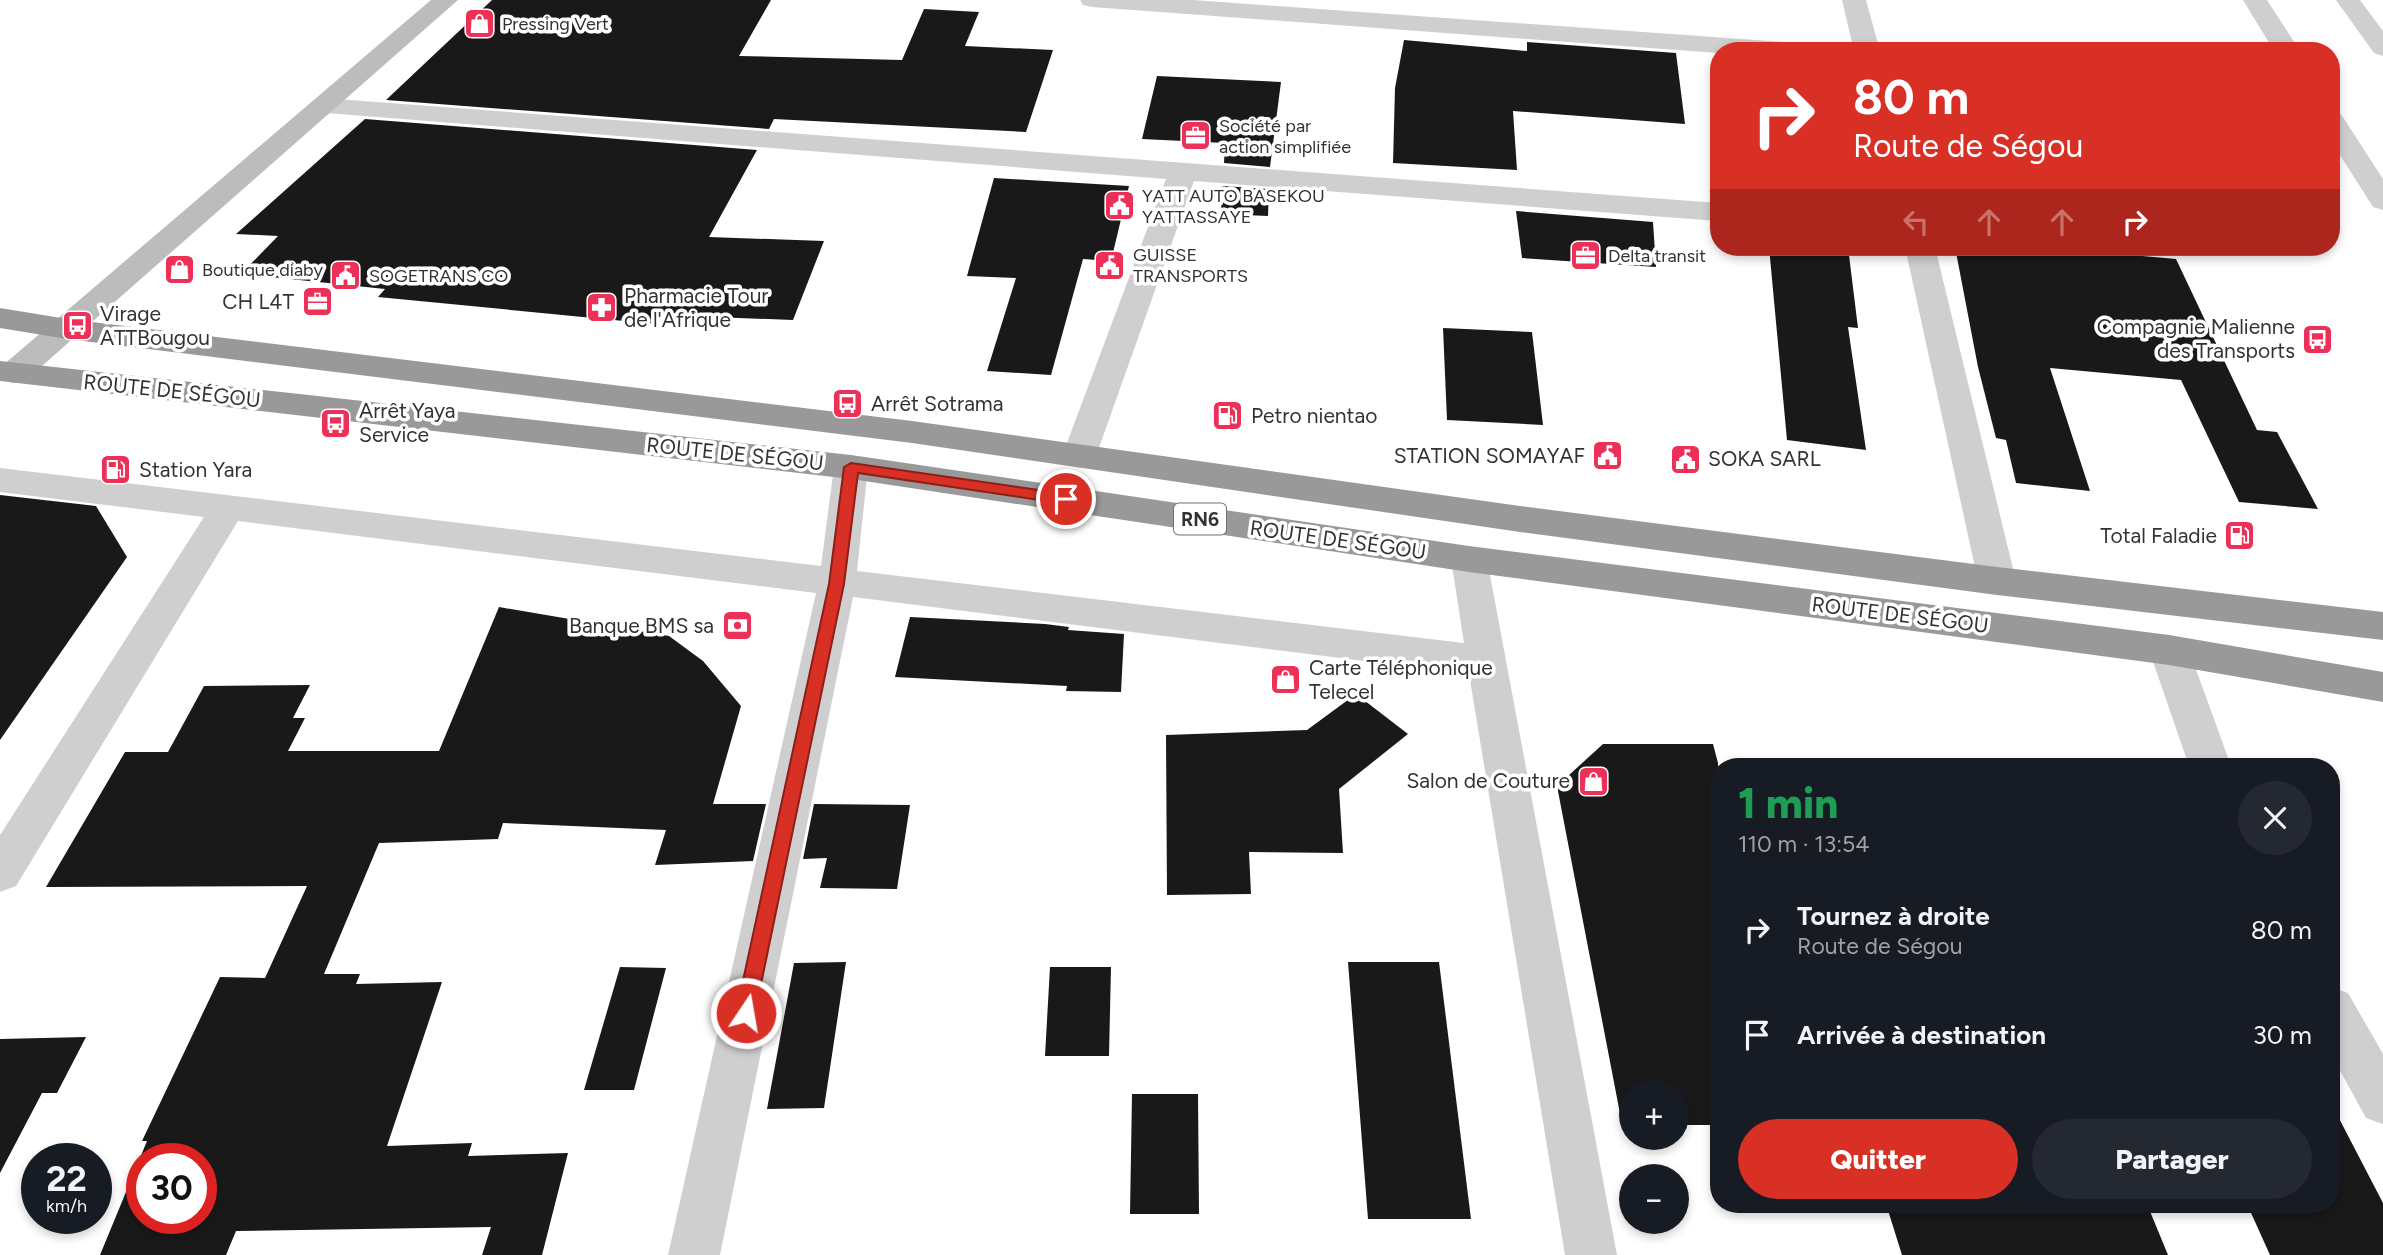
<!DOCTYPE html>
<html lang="fr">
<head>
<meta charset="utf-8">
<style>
	body { margin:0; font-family:Figtree,sans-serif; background:#242831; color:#f1f3f6; height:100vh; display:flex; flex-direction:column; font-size:26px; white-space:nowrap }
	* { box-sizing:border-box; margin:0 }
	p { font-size:23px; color:#9ea1a6 }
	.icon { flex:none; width:38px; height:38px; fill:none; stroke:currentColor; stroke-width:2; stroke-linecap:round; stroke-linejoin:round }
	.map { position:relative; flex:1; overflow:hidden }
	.details { position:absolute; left:1710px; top:758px; width:630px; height:455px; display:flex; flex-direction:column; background:#171b24; border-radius:28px; box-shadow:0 4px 10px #0003 }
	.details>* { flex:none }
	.hud { position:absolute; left:1710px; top:42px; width:630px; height:214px; border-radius:28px; box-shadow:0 4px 10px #0003; background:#d93025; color:#fff; overflow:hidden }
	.buttons { position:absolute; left:1619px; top:1080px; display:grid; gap:14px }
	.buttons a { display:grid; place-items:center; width:70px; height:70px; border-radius:50%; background:#171b24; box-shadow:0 4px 10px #0003; font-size:35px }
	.speed { position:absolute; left:21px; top:1143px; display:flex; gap:14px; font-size:35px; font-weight:700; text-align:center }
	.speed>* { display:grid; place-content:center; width:91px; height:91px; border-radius:50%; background:#171b24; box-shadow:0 4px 10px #0003; line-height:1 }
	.speed small { font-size:18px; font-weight:400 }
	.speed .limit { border:10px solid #d22; background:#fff; color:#111 }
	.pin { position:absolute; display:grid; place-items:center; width:60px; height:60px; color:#fff; margin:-30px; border:4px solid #fff; border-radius:50%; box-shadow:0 2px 7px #0007 }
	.me { position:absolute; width:77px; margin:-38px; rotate:12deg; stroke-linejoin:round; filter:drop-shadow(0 0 5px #0008) }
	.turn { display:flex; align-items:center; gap:24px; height:147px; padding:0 28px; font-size:32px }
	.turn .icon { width:91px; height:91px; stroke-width:2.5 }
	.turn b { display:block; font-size:49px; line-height:60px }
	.lanes { display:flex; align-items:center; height:66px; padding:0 28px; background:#0003; justify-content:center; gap:35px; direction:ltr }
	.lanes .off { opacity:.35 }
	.round { display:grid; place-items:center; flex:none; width:74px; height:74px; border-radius:37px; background:#242831 }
	.head { display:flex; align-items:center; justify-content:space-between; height:119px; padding:0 28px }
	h1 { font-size:42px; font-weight:800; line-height:52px; color:#1e9e55 }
	.action { display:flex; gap:14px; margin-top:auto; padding:14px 28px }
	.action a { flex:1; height:80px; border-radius:42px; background:#d93025; color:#fff; font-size:28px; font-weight:800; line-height:80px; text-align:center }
	.action a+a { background:#242831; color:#f1f3f6 }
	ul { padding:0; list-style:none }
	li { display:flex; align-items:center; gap:21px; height:105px; padding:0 28px }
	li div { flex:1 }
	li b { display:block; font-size:26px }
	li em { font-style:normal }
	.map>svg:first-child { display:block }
	.building { fill:#191919; fill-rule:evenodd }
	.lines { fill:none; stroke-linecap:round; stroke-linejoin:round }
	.street { fill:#cfcfcf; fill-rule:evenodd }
	.secondary { fill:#bcbcbc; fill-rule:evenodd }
	.highway { fill:#999; fill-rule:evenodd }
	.route { fill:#d93025; stroke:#8d1f18; stroke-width:2 }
	.labels { text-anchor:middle; stroke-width:7; stroke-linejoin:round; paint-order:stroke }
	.far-poi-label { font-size:18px; fill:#323232; stroke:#fff; text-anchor:start }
	.shield { fill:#fff; stroke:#707070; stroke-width:2 }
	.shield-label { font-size:19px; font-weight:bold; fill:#323232 }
	.poi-label { font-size:21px; fill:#323232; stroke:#fff; text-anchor:start }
	.street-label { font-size:21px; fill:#323232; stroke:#fff }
</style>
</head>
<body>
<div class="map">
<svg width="2383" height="1255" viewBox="0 0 2383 1255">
	<rect width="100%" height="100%" fill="#fff"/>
	<path class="building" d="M492 0H771L739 56 902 60 924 9 979 12 965 46 1053 50 1026 132 774 119 769 129 386 100Z
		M1404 40 1527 51V42L1676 53 1685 124 1513 111 1517 170 1393 163 1395 88Z
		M1157 76 1281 82 1270 167 1224 163 1225 143 1142 139Z
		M365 119 757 150 709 237 824 241 793 320 661 315 655 324 378 297 385 289 241 274 278 236 236 234Z
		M994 178 1129 186 1111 261 1083 259 1051 375 987 371 1016 278 967 276Z
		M1222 186 1269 189 1268 216 1221 214Z
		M1516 211 1653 222 1656 267 1522 258Z
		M1769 247H1848L1858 328 1848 327 1866 450 1787 440Z
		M1955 247H2041L2176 259 2257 430 2277 432 2318 509 2239 502 2181 380 2050 368 2090 491 2016 483 2006 440 1996 438 1978 367Z
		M1443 328 1532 332 1543 425 1447 420Z
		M0 495 96 506 127 557 0 740Z
		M499 607 669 636 703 661 741 706 713 804H766L753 861 655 865 666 830 503 823 498 839 379 843 324 974H360L356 984 442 982 387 1146 472 1143 468 1156 568 1153 542 1255H482L491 1227 236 1231 226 1255H100L147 1141H142L220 977 265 978 307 886 46 887 125 752H168L204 686 310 685 293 718H305L288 751H439ZM142 1158H201V1218H142Z
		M910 617 1045 624 1069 627 1068 630 1124 634 1121 692 1066 691 1067 686 895 677Z
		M1356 694 1408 734 1339 789 1343 853 1249 852 1251 894 1167 895 1166 735 1307 730Z
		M1603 744H1713L1718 763V1125H1676V1092H1631V1124H1622L1557 786Z
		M814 804 910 805 897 889 820 888 827 858 803 859Z
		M846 962 824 1108 767 1109 794 963Z
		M1348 962H1439L1471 1219H1368Z
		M620 967 666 968 634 1090H584Z
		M1050 967H1111L1109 1056H1045Z
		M86 1037 57 1093H42L0 1173V1039Z
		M1132 1094H1198L1199 1214H1130Z
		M2331 1103 2383 1203V1255H2270L2247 1204H2331Z
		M1886 1204H2147L2168 1255H1902Z"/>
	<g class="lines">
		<path class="street" d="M1080 0H1193L1796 43 1805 46 1808 51 1718 53 1092 7 1083 5Z
			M1842 0H1866L1880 51H1854Z
			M2243 0H2267L2300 51H2274Z
			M2336 0H2360L2383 31V56L2374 53Z
			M323 98 1718 203V221L1194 181 1096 456 1091 464 1079 468 1067 464 1062 456 1166 179 314 112 310 106 314 100Z
			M2331 112 2341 114 2383 179V210L2373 207 2331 141Z
			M1905 247H1935L2016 581 2010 591 1997 595 1984 591 1978 581Z
			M851 455 863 459 868 467 857 571 1464 643 1451 559 1456 550 1469 546 1482 550 1487 559 1617 1255H1565L1469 674 853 597 720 1255H668L816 593 238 521 16 886 0 892V835L204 517 0 492V468L821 566 834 467 839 459Z
			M2169 635 2183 640 2189 650 2231 766H2189L2149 650 2155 640Z
			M2331 987 2348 993 2383 1054V1124L2366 1118 2331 1054Z"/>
		<path class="secondary" d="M431 0H458L26 380 14 383 2 380V366Z"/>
		<path class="highway" d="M0 308 67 319 912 421 1520 506 1997 567 2383 612V640L1997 595 1520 532 912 443 67 339 0 328Z
			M0 361 851 455 1469 546 2169 635 2383 672V702L2169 665 1469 572 851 479 0 381Z"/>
	</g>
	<path class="route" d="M851 463 1066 494 1074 499 1066 504 858 473 844 584 755 1013 753 1020 746 1022 739 1020 736 1013 829 584 844 467Z"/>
	<defs>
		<symbol id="shop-square" viewBox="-11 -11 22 22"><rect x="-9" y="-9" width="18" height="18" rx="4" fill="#ed3058" stroke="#fff"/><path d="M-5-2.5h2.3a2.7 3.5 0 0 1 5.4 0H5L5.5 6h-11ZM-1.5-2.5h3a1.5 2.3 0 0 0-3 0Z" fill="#fff"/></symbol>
		<symbol id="office-square" viewBox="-11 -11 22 22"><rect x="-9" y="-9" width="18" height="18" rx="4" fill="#ed3058" stroke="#fff"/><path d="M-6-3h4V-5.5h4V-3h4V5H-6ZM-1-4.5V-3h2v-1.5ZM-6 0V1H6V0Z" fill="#fff"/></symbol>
		<symbol id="civic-square" viewBox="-11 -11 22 22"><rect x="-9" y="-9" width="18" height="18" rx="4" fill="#ed3058" stroke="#fff"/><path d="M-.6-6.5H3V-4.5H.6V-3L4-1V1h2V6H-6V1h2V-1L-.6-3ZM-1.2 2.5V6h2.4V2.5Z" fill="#fff"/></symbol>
		<symbol id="pharmacy-square" viewBox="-11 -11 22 22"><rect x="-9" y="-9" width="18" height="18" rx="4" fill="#ed3058" stroke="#fff"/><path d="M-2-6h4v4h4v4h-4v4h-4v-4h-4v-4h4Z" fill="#fff"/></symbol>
		<symbol id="bus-square" viewBox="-11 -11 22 22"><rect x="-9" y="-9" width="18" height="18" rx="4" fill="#ed3058" stroke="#fff"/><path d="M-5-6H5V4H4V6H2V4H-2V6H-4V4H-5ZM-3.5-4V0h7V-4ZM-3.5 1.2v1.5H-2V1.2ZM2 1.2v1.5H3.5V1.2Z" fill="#fff"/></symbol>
		<symbol id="fuel-square" viewBox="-11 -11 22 22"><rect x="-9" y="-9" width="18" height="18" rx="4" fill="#ed3058" stroke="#fff"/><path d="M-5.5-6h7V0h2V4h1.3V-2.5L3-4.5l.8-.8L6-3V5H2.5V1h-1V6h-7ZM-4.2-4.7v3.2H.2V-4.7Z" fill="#fff"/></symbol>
		<symbol id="bank-square" viewBox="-11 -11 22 22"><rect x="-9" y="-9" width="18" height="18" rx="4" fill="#ed3058" stroke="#fff"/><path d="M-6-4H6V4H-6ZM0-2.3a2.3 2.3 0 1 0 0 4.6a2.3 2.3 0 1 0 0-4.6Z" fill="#fff"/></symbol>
	</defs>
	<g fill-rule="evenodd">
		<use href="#shop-square" x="462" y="6" width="35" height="35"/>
		<use href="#office-square" x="1178" y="118" width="35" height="35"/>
		<use href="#civic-square" x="1102" y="188" width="35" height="35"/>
		<use href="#office-square" x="1568" y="238" width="35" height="35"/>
		<use href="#civic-square" x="1092" y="248" width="35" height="35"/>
		<use href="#shop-square" x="162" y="252" width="35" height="35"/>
		<use href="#civic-square" x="328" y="258" width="35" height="35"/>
		<use href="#office-square" x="300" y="284" width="35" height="35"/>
		<use href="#pharmacy-square" x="584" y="290" width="35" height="35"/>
		<use href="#bus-square" x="60" y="308" width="35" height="35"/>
		<use href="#bus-square" x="2300" y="322" width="35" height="35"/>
		<use href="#bus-square" x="830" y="386" width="35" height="35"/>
		<use href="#fuel-square" x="1210" y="398" width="35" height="35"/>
		<use href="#bus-square" x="318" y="406" width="35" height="35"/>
		<use href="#civic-square" x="1590" y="438" width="35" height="35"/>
		<use href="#civic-square" x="1668" y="442" width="35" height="35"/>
		<use href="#fuel-square" x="98" y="452" width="35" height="35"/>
		<use href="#fuel-square" x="2222" y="518" width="35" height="35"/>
		<use href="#bank-square" x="720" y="608" width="35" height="35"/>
		<use href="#shop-square" x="1268" y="662" width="35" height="35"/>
		<use href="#shop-square" x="1576" y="764" width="35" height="35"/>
	</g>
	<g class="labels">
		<g class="far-poi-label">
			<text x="502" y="30">Pressing Vert</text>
			<text x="1219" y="132">Société par<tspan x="1219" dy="21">action simplifiée</tspan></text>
			<text x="1142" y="202">YATT AUTO BASEKOU<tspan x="1142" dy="21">YATTASSAYE</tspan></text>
			<text x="1133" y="261">GUISSE<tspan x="1133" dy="21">TRANSPORTS</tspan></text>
			<text x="1608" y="262">Delta transit</text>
			<text x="202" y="276">Boutique diaby</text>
			<text x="369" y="282">SOGETRANS CO</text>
		</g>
		<rect class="shield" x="1174" y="503.5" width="52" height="31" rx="5"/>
		<g class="shield-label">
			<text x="1200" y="526">RN6</text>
		</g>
		<g class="poi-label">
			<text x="624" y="303">Pharmacie Tour<tspan x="624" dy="24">de l'Afrique</tspan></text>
			<text x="294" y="309" text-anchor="end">CH L4T</text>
			<text x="100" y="321">Virage<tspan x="100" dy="24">ATTBougou</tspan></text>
			<text x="2295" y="334" text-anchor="end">Compagnie Malienne<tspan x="2295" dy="24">des Transports</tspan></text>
			<text x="871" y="411">Arrêt Sotrama</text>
			<text x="359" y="418">Arrêt Yaya<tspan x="359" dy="24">Service</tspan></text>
			<text x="1251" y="423">Petro nientao</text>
			<text x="1585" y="463" text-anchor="end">STATION SOMAYAF</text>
			<text x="1708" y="466">SOKA SARL</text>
			<text x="139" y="477">Station Yara</text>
			<text x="2217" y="543" text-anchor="end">Total Faladie</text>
			<text x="714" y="633" text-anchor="end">Banque BMS sa</text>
			<text x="1309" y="675">Carte Téléphonique<tspan x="1309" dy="24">Telecel</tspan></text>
			<text x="1570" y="788" text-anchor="end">Salon de Couture</text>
		</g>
		<g class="street-label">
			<text transform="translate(172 391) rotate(6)" y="7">ROUTE DE SÉGOU</text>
			<text transform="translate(735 454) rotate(6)" y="7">ROUTE DE SÉGOU</text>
			<text transform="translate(1338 540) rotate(8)" y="7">ROUTE DE SÉGOU</text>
			<text transform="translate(1900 615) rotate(7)" y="7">ROUTE DE SÉGOU</text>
		</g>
	</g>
</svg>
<div class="buttons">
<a>+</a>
<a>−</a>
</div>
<div class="speed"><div>22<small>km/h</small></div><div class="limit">30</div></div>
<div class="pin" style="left:1066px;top:499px;background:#d93025"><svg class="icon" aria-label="arrive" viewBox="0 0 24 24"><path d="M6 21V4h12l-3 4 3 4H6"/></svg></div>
<svg class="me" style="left:746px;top:1013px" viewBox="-20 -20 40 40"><circle r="17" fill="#d93025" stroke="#fff" stroke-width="3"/><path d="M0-11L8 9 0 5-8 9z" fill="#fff"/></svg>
<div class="hud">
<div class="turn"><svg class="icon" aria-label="right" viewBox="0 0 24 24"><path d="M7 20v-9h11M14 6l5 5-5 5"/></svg><div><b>80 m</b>Route de Ségou</div></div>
<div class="lanes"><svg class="icon off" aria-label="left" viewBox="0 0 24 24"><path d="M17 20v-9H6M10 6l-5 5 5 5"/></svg><svg class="icon off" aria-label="ahead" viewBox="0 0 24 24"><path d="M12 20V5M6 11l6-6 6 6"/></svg><svg class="icon off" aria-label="ahead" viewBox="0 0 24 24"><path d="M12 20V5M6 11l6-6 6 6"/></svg><svg class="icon" aria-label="right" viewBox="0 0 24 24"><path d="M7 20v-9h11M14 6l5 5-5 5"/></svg></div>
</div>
<section class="details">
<div class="head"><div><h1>1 min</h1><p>110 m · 13:54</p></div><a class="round"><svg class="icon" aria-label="close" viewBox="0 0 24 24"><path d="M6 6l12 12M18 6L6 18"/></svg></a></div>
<ul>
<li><svg class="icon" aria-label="right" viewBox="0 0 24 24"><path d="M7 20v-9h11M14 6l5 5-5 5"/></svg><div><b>Tournez à droite</b><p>Route de Ségou</p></div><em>80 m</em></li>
<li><svg class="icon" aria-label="arrive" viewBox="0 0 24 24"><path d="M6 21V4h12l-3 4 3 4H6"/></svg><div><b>Arrivée à destination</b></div><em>30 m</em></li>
</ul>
<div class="action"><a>Quitter</a><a>Partager</a></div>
</section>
</div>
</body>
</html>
